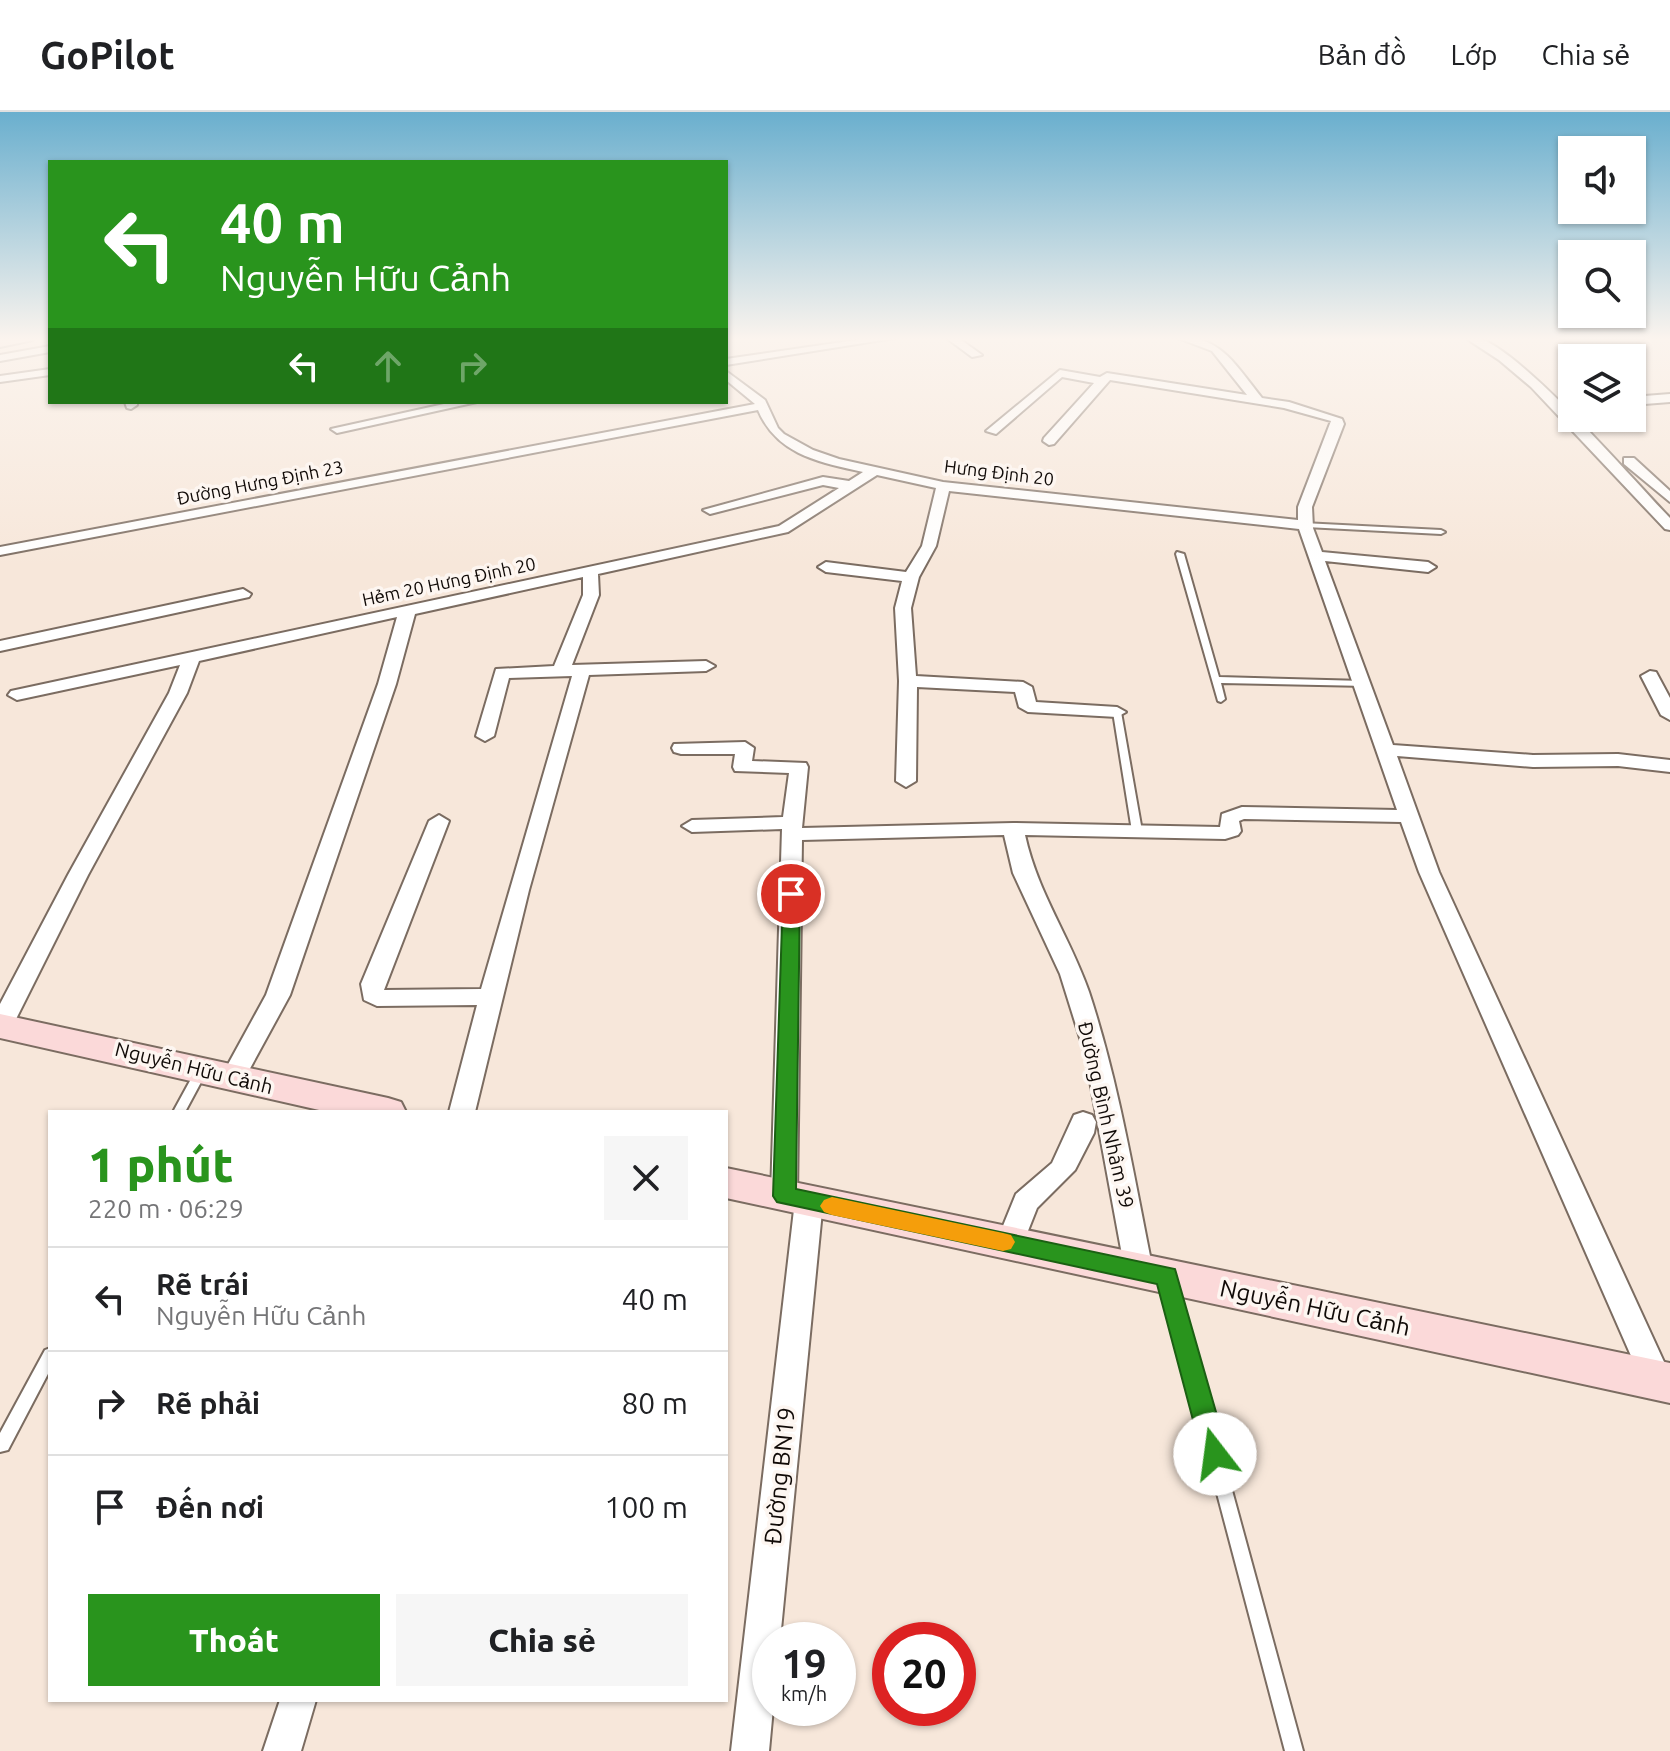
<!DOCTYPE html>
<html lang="vi">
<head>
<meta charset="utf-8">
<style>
	body { margin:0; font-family:Ubuntu,sans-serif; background:#f6f6f6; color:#202124; height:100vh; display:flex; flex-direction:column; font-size:30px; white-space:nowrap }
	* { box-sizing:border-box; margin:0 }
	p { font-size:26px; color:#757577 }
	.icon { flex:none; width:44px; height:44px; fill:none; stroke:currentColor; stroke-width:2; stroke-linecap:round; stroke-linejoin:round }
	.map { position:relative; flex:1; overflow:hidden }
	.panel { position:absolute; left:48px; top:998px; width:680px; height:592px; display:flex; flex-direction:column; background:#fff; border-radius:0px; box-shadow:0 2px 6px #0004 }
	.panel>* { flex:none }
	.banner { position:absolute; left:48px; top:48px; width:680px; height:244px; border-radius:0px; box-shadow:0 2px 6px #0004; background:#29941d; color:#fff; overflow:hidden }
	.fabs { position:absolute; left:1558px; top:24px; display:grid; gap:16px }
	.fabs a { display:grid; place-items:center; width:88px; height:88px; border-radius:0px; background:#fff; box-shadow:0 2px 6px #0004; font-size:40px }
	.speed { position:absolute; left:752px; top:1510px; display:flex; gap:16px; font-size:40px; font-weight:700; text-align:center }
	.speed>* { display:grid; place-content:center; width:104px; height:104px; border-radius:50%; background:#fff; box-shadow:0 2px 6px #0004; line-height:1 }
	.speed small { font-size:20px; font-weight:400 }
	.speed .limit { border:12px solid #d22; background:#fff; color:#111 }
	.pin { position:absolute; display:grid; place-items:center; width:68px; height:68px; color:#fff; margin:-34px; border:4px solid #fff; border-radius:50%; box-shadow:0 2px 8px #0007 }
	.me { position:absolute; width:88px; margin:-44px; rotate:345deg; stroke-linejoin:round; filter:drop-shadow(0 0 6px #0008) }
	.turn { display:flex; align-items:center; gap:28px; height:168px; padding:0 40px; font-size:36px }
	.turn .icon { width:104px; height:104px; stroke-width:2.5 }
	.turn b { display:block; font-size:56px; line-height:68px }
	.lanes { display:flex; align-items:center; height:76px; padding:0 40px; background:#0003; justify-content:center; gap:40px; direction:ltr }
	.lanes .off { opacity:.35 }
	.round { display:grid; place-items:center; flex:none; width:84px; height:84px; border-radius:0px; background:#f6f6f6 }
	.head { display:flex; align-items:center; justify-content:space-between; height:136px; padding:0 40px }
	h1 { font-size:48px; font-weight:800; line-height:60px; color:#29941d }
	.button { display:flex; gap:16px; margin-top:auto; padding:16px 40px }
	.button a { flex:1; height:92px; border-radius:0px; background:#29941d; color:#fff; font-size:32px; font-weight:800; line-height:92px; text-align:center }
	.button a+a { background:#f6f6f6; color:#202124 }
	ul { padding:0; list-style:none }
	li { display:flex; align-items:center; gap:24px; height:104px; padding:0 40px; border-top:2px solid #e0e0e0 }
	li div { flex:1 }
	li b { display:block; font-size:30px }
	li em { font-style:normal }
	header { display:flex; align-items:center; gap:48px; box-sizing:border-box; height:112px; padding:0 40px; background:#fff; border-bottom:2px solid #e0e0e0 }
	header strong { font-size:38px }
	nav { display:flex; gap:44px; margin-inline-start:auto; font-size:28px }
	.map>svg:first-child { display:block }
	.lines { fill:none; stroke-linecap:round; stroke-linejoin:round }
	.lane-casing { stroke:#7b6c61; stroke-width:4 }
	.street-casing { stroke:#7b6c61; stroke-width:4 }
	.secondary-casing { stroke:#7b6c61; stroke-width:4 }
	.lane { fill:#fff; fill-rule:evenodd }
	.street { fill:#fff; fill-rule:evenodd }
	.secondary { fill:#fbd9d9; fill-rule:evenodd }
	.route { fill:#29941d; stroke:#1b6013; stroke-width:2 }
	.slow { fill:#f59e0b }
	.labels { text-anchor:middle; stroke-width:7; stroke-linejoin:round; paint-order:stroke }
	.far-street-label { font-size:18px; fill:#100a07; stroke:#fdf6f1 }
	.street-label { font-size:20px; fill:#100a07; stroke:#fdf6f1 }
	.near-street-label { font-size:24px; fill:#100a07; stroke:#fdf6f1 }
</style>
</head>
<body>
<header>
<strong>GoPilot</strong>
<nav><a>Bản đồ</a><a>Lớp</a><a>Chia sẻ</a></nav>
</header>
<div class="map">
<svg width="1670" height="1639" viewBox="0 0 1670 1639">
	<rect width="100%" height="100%" fill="#f7e7da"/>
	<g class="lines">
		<defs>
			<path id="lane" d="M1303 411 1441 418 1445 420 1441 422 1306 415 1302 413Z
				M1177 440 1184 442 1219 565 1364 569 1367 570V574L1221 571 1225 587 1221 590 1218 589 1176 442Z
				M1117 597 1121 600 1142 719 1137 722 1132 719 1113 600Z
				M201 955 205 956 207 959 185 1000H173L197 956Z
				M1168 1163 1173 1165 1175 1169 1303 1639H1285L1161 1169 1163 1165Z
				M50 1236V1258L8 1338 0 1340V1321L45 1238Z"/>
			<path id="street" d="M877 225H901L726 253V247Z
				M945 225H957L982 243 972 245Z
				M1175 225C1220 222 1236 254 1262 286L1289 290 1342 307 1344 312 1312 395 1313 416 1322 440 1428 450 1436 455 1428 460 1325 449 1393 633 1533 643 1618 642 1670 648V660L1618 654 1533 655 1397 644 1439 760 1670 1263 1668 1278 1657 1282 1646 1278 1419 760 1401 710 1244 707 1239 709 1241 719 1238 723 1225 727 1025 723C1038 782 1070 825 1089 880 1119 971 1134 1065 1153 1159L1149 1167 1139 1171 1129 1167 1125 1159 1085 942 1060 862 1013 761 1004 723 802 728 797 1084 794 1092 784 1095 774 1092 771 1084 782 717 692 720 682 714 692 708 783 705 789 661 735 659 733 655 735 642H681L674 640 672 636 674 632 745 630 754 636 752 649 806 651 808 655 802 716 1013 711 1220 715 1222 702 1242 695 1397 698 1299 417 949 379 936 434 919 465 911 496 916 564 1023 570 1032 575 1036 590 1117 595 1126 600 1117 605 1028 600 1019 595 1015 580 917 575 916 669 906 675 896 669 899 569 895 496 902 469 826 460 818 455 826 450 906 460 922 434 936 376 877 363 788 420 598 462 599 483 572 553 706 549 715 554 706 559 589 563 529 778 475 1000H449L477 893 377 894 364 888 361 872 429 709 439 703 449 709 384 878 481 877 572 564 509 566 494 624 485 629 476 624 496 557 554 554 583 483V465L415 502 396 572 290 883 241 973 232 976 223 973 220 967 266 883 378 572 397 505 199 549 187 581 88 763 12 915 8 921 0 923V892L68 763 169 581 180 553 17 588 8 583 11 579 779 414 839 376 823 373 710 402 703 398 823 365 849 369 863 360C819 350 777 343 758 298L0 443V435L755 292 726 268V259L765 288 778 316 784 322 813 338 839 347 943 370 1298 408V395L1331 309 1284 296 1110 268 1054 332 1049 333 1043 329 1044 326 1094 271 1062 265 996 322 986 319 1060 258 1100 265 1107 261 1247 283 1212 239Z
				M1464 225C1465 225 1474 224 1476 225 1521 237 1632 367 1670 406V418L1665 417 1531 275 1499 248Z
				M50 234V240L0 249V243Z
				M50 257V263L0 270V264Z
				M1670 282V290L1632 293V285Z
				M125 290H137V293L131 297 127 296Z
				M453 290H477L337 321 331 317Z
				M1624 346H1634L1670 379V390L1624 352Z
				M243 477 251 482 249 485 0 539V529Z
				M1650 559 1656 560 1670 586V608L1661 603 1641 564Z
				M1083 1000 1092 1003 1096 1010 1094 1021 1075 1058 1037 1096 1020 1139 1010 1142 1000 1139 996 1131 1016 1082 1052 1051 1074 1003Z
				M809 1078 819 1081 823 1089 780 1528H770V1596H773L769 1639H731L795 1089 799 1081Z
				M280 1588H316L301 1639H263Z"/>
			<path id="secondary" d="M0 225H35L33 228 0 235Z
				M0 902 388 986 401 990 406 1000H328L0 926Z
				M726 1056 1670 1251V1291L726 1086Z"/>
		</defs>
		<use href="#lane" class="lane-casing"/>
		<use href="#street" class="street-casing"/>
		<use href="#secondary" class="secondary-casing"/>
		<use href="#lane" class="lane"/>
		<use href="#street" class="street"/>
		<use href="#secondary" class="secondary"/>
	</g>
	<linearGradient id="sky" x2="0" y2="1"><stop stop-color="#6aafce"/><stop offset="0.5" stop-color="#fbf4ee"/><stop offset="1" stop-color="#fbf4ee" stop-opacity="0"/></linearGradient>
	<rect width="1670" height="454" fill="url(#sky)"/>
	<path class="route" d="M791 777 800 782 796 1077 1175 1157 1228 1342 1224 1351 1215 1355 1205 1351 1202 1342 1157 1172 777 1090 773 1084 783 782Z"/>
	<path class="slow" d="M832 1085 1003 1121 1011 1123 1015 1130 1011 1137 1003 1139 832 1103 824 1100 820 1094 824 1088Z"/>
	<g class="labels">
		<g class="far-street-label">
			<text transform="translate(999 361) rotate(7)" y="6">Hưng Định 20</text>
			<text transform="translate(260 371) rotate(-11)" y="6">Đường Hưng Định 23</text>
			<text transform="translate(449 470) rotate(-12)" y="6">Hẻm 20 Hưng Định 20</text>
		</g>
		<g class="street-label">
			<text transform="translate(194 956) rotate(14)" y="7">Nguyễn Hữu Cảnh</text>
			<text transform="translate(1106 1003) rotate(77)" y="7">Đường Bình Nhâm 39</text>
		</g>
		<g class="near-street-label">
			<text transform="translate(1315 1196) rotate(12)" y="8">Nguyễn Hữu Cảnh</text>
			<text transform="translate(780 1364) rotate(-84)" y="8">Đường BN19</text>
		</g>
	</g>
</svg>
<div class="fabs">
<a><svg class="icon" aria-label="sound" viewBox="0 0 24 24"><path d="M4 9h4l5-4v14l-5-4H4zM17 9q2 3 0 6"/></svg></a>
<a><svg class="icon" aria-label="search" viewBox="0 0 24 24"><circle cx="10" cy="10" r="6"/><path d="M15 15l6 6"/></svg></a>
<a><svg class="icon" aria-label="layers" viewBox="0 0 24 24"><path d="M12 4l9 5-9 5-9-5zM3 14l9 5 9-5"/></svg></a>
</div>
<div class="speed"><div>19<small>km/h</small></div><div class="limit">20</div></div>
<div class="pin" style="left:791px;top:782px;background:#d93025"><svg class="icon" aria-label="arrive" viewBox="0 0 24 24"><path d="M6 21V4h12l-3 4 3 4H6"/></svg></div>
<svg class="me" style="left:1215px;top:1342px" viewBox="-20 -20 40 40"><circle r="19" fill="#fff"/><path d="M0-13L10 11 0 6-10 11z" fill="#29941d"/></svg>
<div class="banner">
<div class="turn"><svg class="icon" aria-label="left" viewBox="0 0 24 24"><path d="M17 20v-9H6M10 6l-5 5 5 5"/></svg><div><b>40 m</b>Nguyễn Hữu Cảnh</div></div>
<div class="lanes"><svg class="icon" aria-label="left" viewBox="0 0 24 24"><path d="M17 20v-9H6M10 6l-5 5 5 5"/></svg><svg class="icon off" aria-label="ahead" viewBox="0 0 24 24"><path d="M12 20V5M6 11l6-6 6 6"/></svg><svg class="icon off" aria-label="right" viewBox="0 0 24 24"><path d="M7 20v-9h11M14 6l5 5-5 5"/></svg></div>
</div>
<section class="panel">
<div class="head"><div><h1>1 phút</h1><p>220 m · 06:29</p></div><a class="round"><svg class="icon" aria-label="close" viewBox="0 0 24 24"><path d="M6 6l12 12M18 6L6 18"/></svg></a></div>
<ul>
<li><svg class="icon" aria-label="left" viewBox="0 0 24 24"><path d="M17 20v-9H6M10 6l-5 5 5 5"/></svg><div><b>Rẽ trái</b><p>Nguyễn Hữu Cảnh</p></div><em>40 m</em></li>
<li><svg class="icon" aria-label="right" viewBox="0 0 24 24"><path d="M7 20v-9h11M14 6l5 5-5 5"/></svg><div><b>Rẽ phải</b></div><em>80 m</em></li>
<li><svg class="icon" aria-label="arrive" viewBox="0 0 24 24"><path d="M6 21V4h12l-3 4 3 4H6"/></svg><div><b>Đến nơi</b></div><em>100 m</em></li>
</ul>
<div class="button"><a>Thoát</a><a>Chia sẻ</a></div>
</section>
</div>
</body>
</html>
